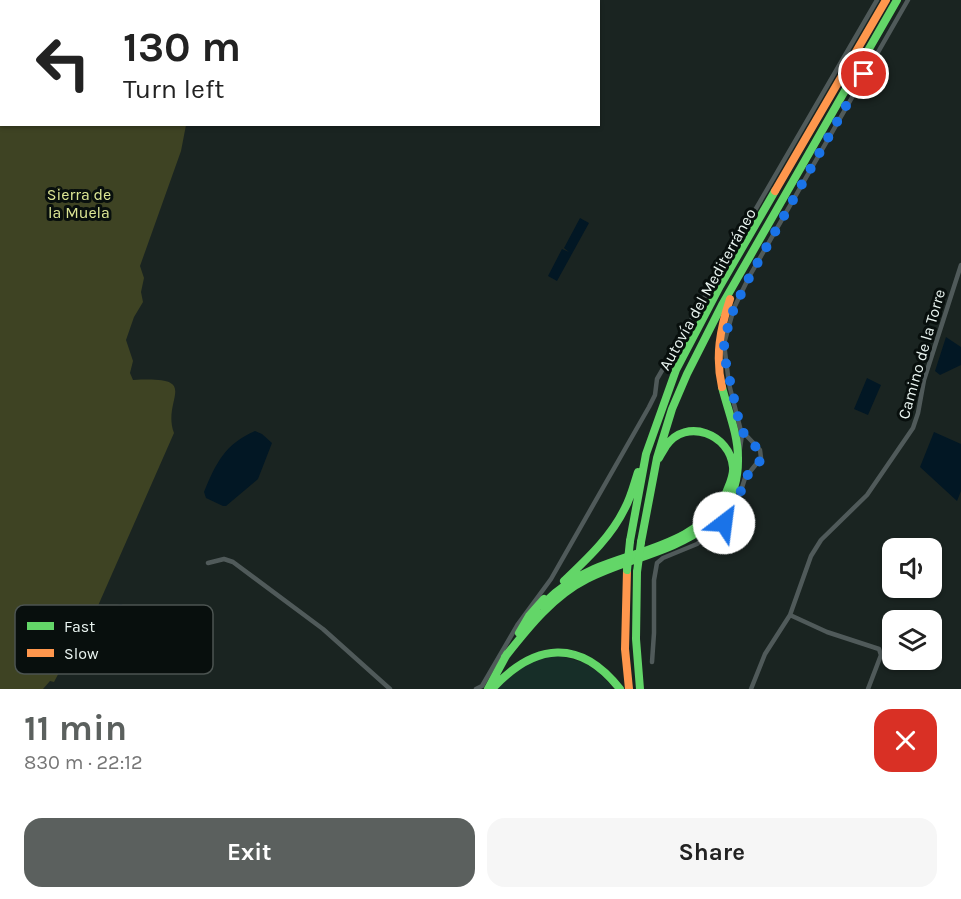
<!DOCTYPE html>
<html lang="en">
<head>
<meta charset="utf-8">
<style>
	body { margin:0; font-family:Karla,sans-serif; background:#f6f6f6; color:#222; height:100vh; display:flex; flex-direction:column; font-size:22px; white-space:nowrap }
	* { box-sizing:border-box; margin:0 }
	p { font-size:20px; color:#767676 }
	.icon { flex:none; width:33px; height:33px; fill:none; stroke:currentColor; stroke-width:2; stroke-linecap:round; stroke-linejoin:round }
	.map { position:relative; height:689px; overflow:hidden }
	.side { display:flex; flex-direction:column; background:#fff; flex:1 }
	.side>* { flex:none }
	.top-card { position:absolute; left:0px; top:0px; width:600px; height:126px; box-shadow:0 2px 4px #0004; background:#fff; color:#222; overflow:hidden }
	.buttons { position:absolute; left:882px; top:538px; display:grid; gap:12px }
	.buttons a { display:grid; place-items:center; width:60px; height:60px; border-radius:12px; background:#fff; box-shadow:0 2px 4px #0004; font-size:30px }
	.pin { position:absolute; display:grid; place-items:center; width:51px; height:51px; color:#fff; margin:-26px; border:3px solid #fff; border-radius:50%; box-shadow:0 2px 6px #0007 }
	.me { position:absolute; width:66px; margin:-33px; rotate:30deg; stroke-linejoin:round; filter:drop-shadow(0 0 4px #0008) }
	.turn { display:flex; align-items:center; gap:21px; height:126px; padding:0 24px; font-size:27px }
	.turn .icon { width:78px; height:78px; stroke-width:2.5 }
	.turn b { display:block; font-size:42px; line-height:51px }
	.round { display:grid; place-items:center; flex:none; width:63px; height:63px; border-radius:18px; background:#f6f6f6 }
	.headline { display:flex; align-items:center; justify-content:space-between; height:102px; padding:0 24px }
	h1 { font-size:36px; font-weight:700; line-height:45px; color:#5b605e }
	.button { display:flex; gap:12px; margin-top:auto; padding:12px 24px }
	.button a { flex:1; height:69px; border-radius:18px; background:#5b605e; color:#fff; font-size:24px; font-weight:700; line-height:69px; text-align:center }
	.button a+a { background:#f6f6f6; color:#222 }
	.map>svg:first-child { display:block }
	.built { fill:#172e28 }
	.green { fill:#3e4323 }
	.water { fill:#021724 }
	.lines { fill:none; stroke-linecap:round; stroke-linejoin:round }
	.street { stroke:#505a5a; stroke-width:4.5 }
	.fast { stroke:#63d668; stroke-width:8 }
	.slow { stroke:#ff974d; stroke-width:8 }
	.fast-bridge { stroke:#63d668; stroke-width:8 }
	.route { stroke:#1a73e8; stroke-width:10; stroke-dasharray:0 18 }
	.labels { text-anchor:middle; stroke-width:6; stroke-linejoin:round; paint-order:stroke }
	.park-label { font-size:16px; fill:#dce694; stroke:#080f0d }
	.street-label { font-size:16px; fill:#eaf5f1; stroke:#080f0d }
	.key { fill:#080f0d; stroke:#4c5451; stroke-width:1.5 }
	.key-label { font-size:16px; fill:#eaf5f1 }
</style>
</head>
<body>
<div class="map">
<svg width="961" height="689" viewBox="0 0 961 689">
	<rect width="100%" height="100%" fill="#1a2421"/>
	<path class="built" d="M557 655 585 663 598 672 610 684 611 689H496L501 682 528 661Z"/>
	<path class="green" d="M0 0H207L2 2V124L186 125 181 151 140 266 144 278 141 292 143 302 134 317 126 340 133 361 130 373 133 380C204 376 161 398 174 433L97 608 87 613 80 633 54 682 50 681 43 689H0Z"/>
	<path class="water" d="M580 218 589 223 557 281 548 276 562 249 569 252 564 248Z
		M946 337 961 347V365L940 375 935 371Z
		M867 378 881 385 868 415 854 409Z
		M255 431 262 434 272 443 258 479 226 506H223L206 498 204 492C216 463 225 444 255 431Z
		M934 432 961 444V491L957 501 920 467Z
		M121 604 138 613 140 621 114 654 106 658 94 648 90 643 110 607Z"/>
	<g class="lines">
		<path class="street" d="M739 455 742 435 729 384 724 344 734 308 749 277 908 0
			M208 563 224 559 233 562 323 629 390 689
			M790 615 827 632 879 649 881 655 868 689
			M652 662 654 633V580L657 563 663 558 697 544 724 523 739 497 745 478 761 458 760 450 743 432
			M476 689 482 686 518 624 551 579 649 407 655 395 657 379 877 0
			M751 689 765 654 790 615 811 556 821 540 867 495 913 428 918 413 924 380 961 265"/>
		<path class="fast" d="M630 541 646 454 676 370 720 286 775 191
			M641 542 657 458 672 409 687 374 722 305 897 0
			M637 572 636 639 640 689
			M564 581C587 559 611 537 625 508 631 497 634 484 638 472
			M542 605C557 590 575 577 594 569 641 549 700 543 726 493 729 485 734 476 733 467 730 434 686 417 666 446 664 450 661 454 659 458
			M519 633 529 616 544 599
			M505 657C528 628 553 596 587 579 644 549 740 545 738 458 738 434 728 411 722 387
			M493 688C535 643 580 638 620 689
			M488 689 507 654"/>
		<path class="slow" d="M775 191 886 0
			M722 387C715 357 720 329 730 299
			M627 570 625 649 629 689"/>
		<path class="fast-bridge" d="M627 570 630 541
			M637 572 641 542"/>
	</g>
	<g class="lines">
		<path class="route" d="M724 523 739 497 745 478 759 463 762 454 741 430 725 359 724 344 727 330 734 308 749 278 864 74"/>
	</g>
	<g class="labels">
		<g class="park-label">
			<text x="79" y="200">Sierra de<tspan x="79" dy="18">la Muela</tspan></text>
		</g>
		<g class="street-label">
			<text transform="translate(707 289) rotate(-61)" y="6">Autovía del Mediterráneo</text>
			<text transform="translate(921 354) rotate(-74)" y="6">Camino de la Torre</text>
		</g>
	</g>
	<rect x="15" y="605" width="198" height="69" rx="9" class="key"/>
	<rect x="27" y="622" width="27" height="8" fill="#63d668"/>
	<rect x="27" y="649" width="27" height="8" fill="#ff974d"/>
	<g class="key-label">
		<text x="64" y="632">Fast</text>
		<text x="64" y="659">Slow</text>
	</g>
</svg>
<div class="buttons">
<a><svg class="icon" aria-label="sound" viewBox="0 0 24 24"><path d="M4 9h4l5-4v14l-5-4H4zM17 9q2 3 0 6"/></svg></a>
<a><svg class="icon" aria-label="layers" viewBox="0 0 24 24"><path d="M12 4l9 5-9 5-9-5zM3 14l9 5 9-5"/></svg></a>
</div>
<div class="pin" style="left:864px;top:74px;background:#d93025"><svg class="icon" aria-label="arrive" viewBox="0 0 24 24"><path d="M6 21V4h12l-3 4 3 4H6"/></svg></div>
<svg class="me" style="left:724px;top:523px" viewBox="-20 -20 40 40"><circle r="19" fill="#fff"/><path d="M0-13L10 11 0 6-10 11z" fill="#1a73e8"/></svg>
<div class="top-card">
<div class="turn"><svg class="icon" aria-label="left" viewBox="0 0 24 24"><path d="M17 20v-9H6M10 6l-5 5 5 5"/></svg><div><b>130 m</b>Turn left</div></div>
</div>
</div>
<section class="side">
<div class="headline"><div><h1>11 min</h1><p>830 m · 22:12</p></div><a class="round" style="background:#d93025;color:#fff"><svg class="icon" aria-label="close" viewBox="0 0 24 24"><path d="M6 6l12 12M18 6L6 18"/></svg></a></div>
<div class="button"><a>Exit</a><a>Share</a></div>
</section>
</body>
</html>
